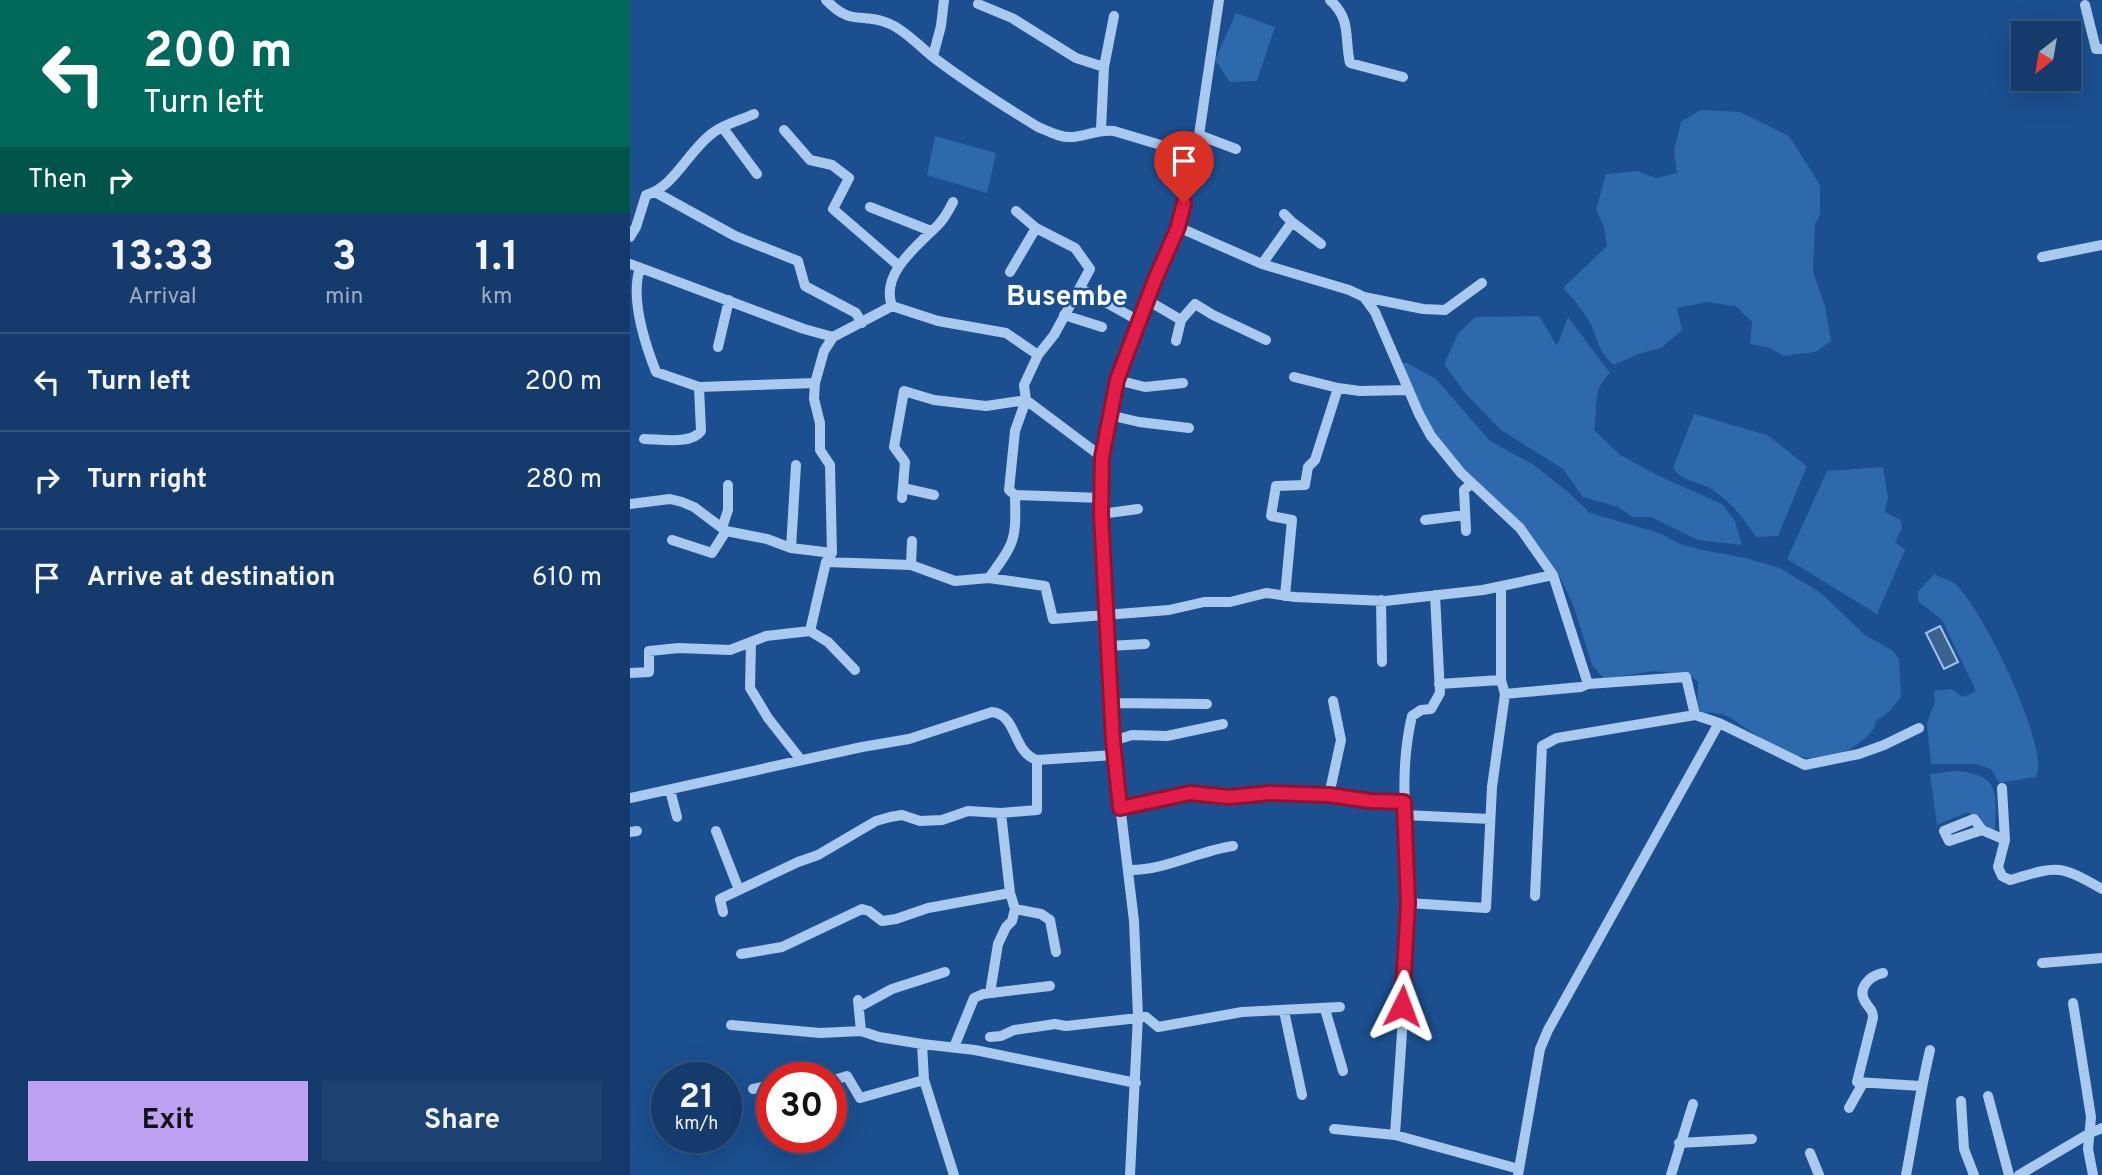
<!DOCTYPE html>
<html lang="en">
<head>
<meta charset="utf-8">
<style>
	body { margin:0; font-family:Overpass,sans-serif; background:#1d4271; color:#f1f3f6; height:100vh; display:flex; flex-direction:column; font-size:26px; white-space:nowrap }
	* { box-sizing:border-box; margin:0 }
	p { font-size:23px; color:#9dadc1 }
	.icon { flex:none; width:38px; height:38px; fill:none; stroke:currentColor; stroke-width:2; stroke-linecap:round; stroke-linejoin:round }
	.map { position:relative; flex:1; overflow:hidden }
	.details { display:flex; flex-direction:column; background:#143b6b; width:630px }
	.details>* { flex:none }
	.guide { background:#00695c; color:#fff; overflow:hidden }
	.needle { width:46px; rotate:211deg }
	.tools { position:absolute; left:1381px; top:21px; display:grid; gap:14px }
	.tools a { display:grid; place-items:center; width:70px; height:70px; border-radius:0px; background:#143b6b; box-shadow:0 7px 28px #0002,0 0 0 2px #33557e; font-size:35px }
	.speed { position:absolute; left:21px; top:1062px; display:flex; gap:14px; font-size:35px; font-weight:700; text-align:center }
	.speed>* { display:grid; place-content:center; width:91px; height:91px; border-radius:50%; background:#143b6b; box-shadow:0 7px 28px #0002,0 0 0 2px #33557e; line-height:1 }
	.speed small { font-size:18px; font-weight:400 }
	.speed .limit { border:10px solid #d22; background:#fff; color:#111 }
	.pin { position:absolute; display:grid; place-items:center; width:60px; height:60px; color:#fff; margin:-72px -30px; border-radius:50% 50% 50% 0; rotate:-45deg; box-shadow:0 0 7px #0007 }
	.pin .icon { rotate:45deg }
	.me { position:absolute; width:77px; margin:-38px; rotate:3deg; stroke-linejoin:round; filter:drop-shadow(0 0 5px #0008) }
	.turn { display:flex; align-items:center; gap:24px; height:147px; padding:0 28px; font-size:32px }
	.turn .icon { width:91px; height:91px; stroke-width:2.5 }
	.turn b { display:block; font-size:49px; line-height:60px }
	.then { display:flex; align-items:center; height:66px; padding:0 28px; background:#0003; gap:14px; font-size:26px }
	.eta { display:flex; justify-content:space-evenly; align-items:center; height:119px; text-align:center }
	.eta b { font-size:42px; font-weight:700; line-height:49px }
	.primary-button { display:flex; gap:14px; margin-top:auto; padding:14px 28px }
	.primary-button a { flex:1; height:80px; border-radius:0px; background:#bca0f2; color:#111; font-size:28px; font-weight:700; line-height:80px; text-align:center }
	.primary-button a+a { background:#1d4271; color:#f1f3f6 }
	ul { padding:0; list-style:none }
	li { display:flex; align-items:center; gap:21px; height:98px; padding:0 28px; border-top:2px solid #33557e }
	li div { flex:1 }
	li b { display:block; font-size:26px }
	li em { font-style:normal }
	main { display:flex; flex:1; min-height:0 }
	.map>svg:first-child { display:block }
	.green { fill:#2e69ad }
	.water { fill:#3c6290; stroke:#9cc4f0; stroke-width:2 }
	.lines { fill:none; stroke-linecap:round; stroke-linejoin:round }
	.minor { stroke:#a9c9ee; stroke-width:10 }
	.route-casing { stroke:#92132f; stroke-width:18 }
	.route { stroke:#e11d48; stroke-width:12 }
	.labels { text-anchor:middle; stroke-width:5; stroke-linejoin:round; paint-order:stroke }
	.quarter-label { font-size:28px; font-weight:bold; fill:#fff; stroke:#1b4f8f }
</style>
</head>
<body>
<main>
<section class="details">
<div class="guide">
<div class="turn"><svg class="icon" aria-label="left" viewBox="0 0 24 24"><path d="M17 20v-9H6M10 6l-5 5 5 5"/></svg><div><b>200 m</b>Turn left</div></div>
<div class="then">Then<svg class="icon" aria-label="right" viewBox="0 0 24 24"><path d="M7 20v-9h11M14 6l5 5-5 5"/></svg></div>
</div>
<div class="eta">
<div><b>13:33</b><p>Arrival</p></div>
<div><b>3</b><p>min</p></div>
<div><b>1.1</b><p>km</p></div>
</div>
<ul>
<li><svg class="icon" aria-label="left" viewBox="0 0 24 24"><path d="M17 20v-9H6M10 6l-5 5 5 5"/></svg><div><b>Turn left</b></div><em>200 m</em></li>
<li><svg class="icon" aria-label="right" viewBox="0 0 24 24"><path d="M7 20v-9h11M14 6l5 5-5 5"/></svg><div><b>Turn right</b></div><em>280 m</em></li>
<li><svg class="icon" aria-label="arrive" viewBox="0 0 24 24"><path d="M6 21V4h12l-3 4 3 4H6"/></svg><div><b>Arrive at destination</b></div><em>610 m</em></li>
</ul>
<div class="primary-button"><a>Exit</a><a>Share</a></div>
</section>
<div class="map">
<svg width="1472" height="1175" viewBox="0 0 1472 1175">
	<rect width="100%" height="100%" fill="#1b4f8f"/>
	<path class="green" d="M606 13 645 27 627 81 600 82 585 60Z
		M1071 110 1110 112 1159 136 1190 185V215L1185 224 1183 272 1195 306 1201 341 1185 352 1154 356 1140 348 1120 344 1122 322 1106 306 1076 302 1047 308 1052 330 1031 348 1008 354 984 365C968 352 969 341 960 323 953 310 944 299 933 288L977 246 974 227 966 210 976 174 1007 171 1026 178 1047 173 1044 151 1051 122Z
		M305 136 366 153 357 193 297 175Z
		M909 316 927 346 938 317 980 373C960 393 969 405 964 430L990 455 1029 476 1092 504 1105 521 1112 545 1068 540 1021 517H1003L988 507 953 497 933 469 871 430 835 393 814 364 828 334 845 317Z
		M763 363H777L806 379 860 441 902 464 937 491 960 513 1030 533 1050 544 1077 551 1116 558 1150 568 1191 593 1235 635 1262 650 1269 659 1271 697 1259 712 1247 720C1243 734 1235 739 1223 747 1182 772 1153 752 1117 729 1110 725 1102 717 1094 715 1086 712 1076 713 1067 712L1068 682 1060 675 1024 671 974 679 962 665 944 607 928 573 889 525 821 461Z
		M1064 414 1137 435 1177 466 1148 536 1126 537C1113 518 1101 501 1081 489 1068 481 1051 481 1043 468Z
		M1253 467 1258 497 1255 512 1271 520 1272 528 1265 542 1275 550 1247 614 1157 559 1197 471Z
		M1304 574C1310 577 1318 580 1324 583 1350 603 1421 748 1406 777L1369 783 1361 769 1346 764H1301L1297 723 1305 702 1304 691 1321 689 1333 697 1346 691 1312 620 1288 601V592Z
		M1325 771C1374 774 1365 796 1365 836L1338 812 1307 825 1300 774Z"/>
	<path class="water" d="M1310 626 1328 662 1314 669 1296 633Z"/>
	<g class="lines">
		<path class="minor" d="M196 0C223 28 232 11 260 24 276 31 289 46 303 57 336 82 372 105 408 127 418 131 430 138 442 137 457 136 468 129 484 131L564 155
			M700 0C722 20 714 37 720 63L773 77
			M348 4 382 18 446 58 474 67
			M1455 5 1466 49H1472
			M303 56 311 26 314 0
			M93 128 127 174
			M471 129 474 67 484 16
			M154 130 180 160 202 165 219 178 203 209 269 266
			M569 135 606 149
			M25 192 105 236 168 261 175 286 226 313 232 323
			M323 202C319 210 314 219 308 225 287 246 250 274 262 306L308 321 376 333 408 355
			M240 207 301 231
			M654 214 662 222 691 244
			M548 227 632 264 719 290 734 297 745 312 789 414 801 436 831 473 890 528 923 575 958 684
			M0 237 6 227 16 195C45 187 59 149 84 132 95 124 111 120 124 114
			M1412 257 1472 245
			M0 264 174 329 203 337 262 306
			M632 264 662 222
			M10 268C0 298 15 344 26 372L69 387 185 383
			M380 272 406 228
			M450 288 509 321
			M734 297 793 309 815 310 852 283
			M517 300 551 320
			M434 315 472 327
			M546 341 551 320 565 304 583 315 636 340
			M88 347 99 300
			M664 377 708 388 730 391 779 390
			M487 380 515 387 553 383
			M479 415 509 422 559 428
			M14 439C30 439 61 445 71 431L69 387
			M273 488 304 495
			M385 495 472 498
			M272 498 275 462 264 447 274 391 304 400 356 406 396 400 472 457
			M0 504 40 499 52 502 64 507 96 531 137 539 161 548 202 553
			M471 514 508 509
			M795 520 835 515
			M92 528 98 510V485
			M836 531 834 490 842 483
			M42 540 82 553 96 531
			M161 548 166 465
			M196 562 281 565 325 581 359 578 415 586 423 619 539 610 574 602H600L636 593 665 597 755 601 853 590 923 575
			M281 565 282 541
			M359 578C386 541 386 540 385 495L379 490 385 431 396 400 394 385 408 355 424 335 460 269 445 248 406 228 386 211
			M655 596 662 520 641 516 646 486 675 485 678 467 685 460 708 388
			M751 600 752 662
			M180 631 196 562 202 553 200 465 190 450V423L184 399 185 383 194 351 203 337
			M121 643 120 688 138 718 171 760
			M478 646 515 644
			M0 673 19 672V651L49 648 100 650 136 636 180 631 198 642 225 670
			M809 684 871 680
			M875 694 951 687 958 684 1056 677 1065 715 1089 723 1175 765 1229 754 1254 745 1289 728
			M481 703 577 704
			M483 741 502 735 537 736 593 724
			M1372 788 1375 840 1368 867 1372 876 1380 880C1428 866 1428 864 1472 889
			M40 790 47 817
			M699 795 711 740 703 701
			M0 798 232 747 279 739 362 712C388 715 382 752 407 760L484 755
			M490 808 560 793 599 797 640 793 699 795 740 801 774 802
			M775 815 860 819
			M1352 830 1344 819 1314 831 1319 841 1352 830 1375 840
			M86 831 109 890
			M0 832 7 831
			M498 870C535 871 567 851 603 846
			M905 896 912 746 927 738 1065 715
			M778 903 856 908 862 787 875 694 871 680V587
			M385 909 411 914 420 920 426 952
			M93 912 90 899 168 862 188 855 246 821 260 817 272 815 290 821 312 820 338 811 371 813 407 810V760
			M111 954 152 947 232 909 239 911 252 921 266 919 298 908 380 893
			M1412 963 1472 958
			M1253 973C1239 976 1226 989 1236 1003 1240 1010 1243 1009 1243 1018L1227 1082 1291 1086
			M360 993 368 944 376 927 382 921 385 909 380 893 371 813
			M228 1000 231 1031
			M1443 1003 1461 1117 1458 1149 1463 1175
			M229 1007 262 989 315 972
			M695 1009 713 1071
			M654 1011 672 1095
			M508 1016 516 1017 528 1027 612 1012 710 1007
			M101 1025 190 1033 231 1031 249 1037 292 1044 345 1050 506 1083
			M360 1037 371 1036 384 1030 412 1026 425 1024 436 1026 508 1018
			M292 1044 294 1080 324 1175
			M324 1047 344 998 353 994 420 986
			M201 1081 217 1076 230 1098 294 1080
			M123 1089 142 1085
			M1358 1096 1379 1175
			M1331 1101 1334 1149 1344 1175
			M1219 1108 1233 1083
			M704 1129 765 1135 889 1169
			M765 1135C770 1057 777 979 778 901 779 838 767 778 782 716L791 710 801 709 810 693 805 595
			M1049 1143 1122 1139
			M1180 1153 1189 1175
			M500 1175 508 1016 504 921 484 755 471 514 472 457 487 380 538 246 548 227 569 135 589 0
			M888 1175 910 1049 918 1030 1089 723
			M1041 1175 1063 1104
			M1276 1175C1284 1133 1290 1092 1300 1050
			M1389 1175 1460 1133 1472 1128"/>
	</g>
	<g class="lines">
		<defs>
			<path id="route" d="M554 203 548 227 524 282 487 380 472 457 471 514 483 741 490 808 560 793 599 797 640 793 699 795 740 801 774 802 778 903 772 1006"/>
		</defs>
		<use href="#route" class="route-casing"/>
		<use href="#route" class="route"/>
	</g>
	<g class="labels">
		<g class="quarter-label">
			<text x="437" y="305">Busembe</text>
		</g>
	</g>
</svg>
<div class="tools">
<a><svg class="needle" viewBox="-14 -14 28 28"><path d="M0-13l5 13h-10z" fill="#e53935"/><path d="M0 13l5-13h-10z" fill="#9dadc1"/></svg></a>
</div>
<div class="speed"><div>21<small>km/h</small></div><div class="limit">30</div></div>
<div class="pin" style="left:554px;top:203px;background:#d93025"><svg class="icon" aria-label="arrive" viewBox="0 0 24 24"><path d="M6 21V4h12l-3 4 3 4H6"/></svg></div>
<svg class="me" style="left:772px;top:1006px" viewBox="-20 -20 40 40"><path d="M0-17L14 15 0 8-14 15z" fill="#e11d48" stroke="#fff" stroke-width="4"/></svg>
</div>
</main>
</body>
</html>
